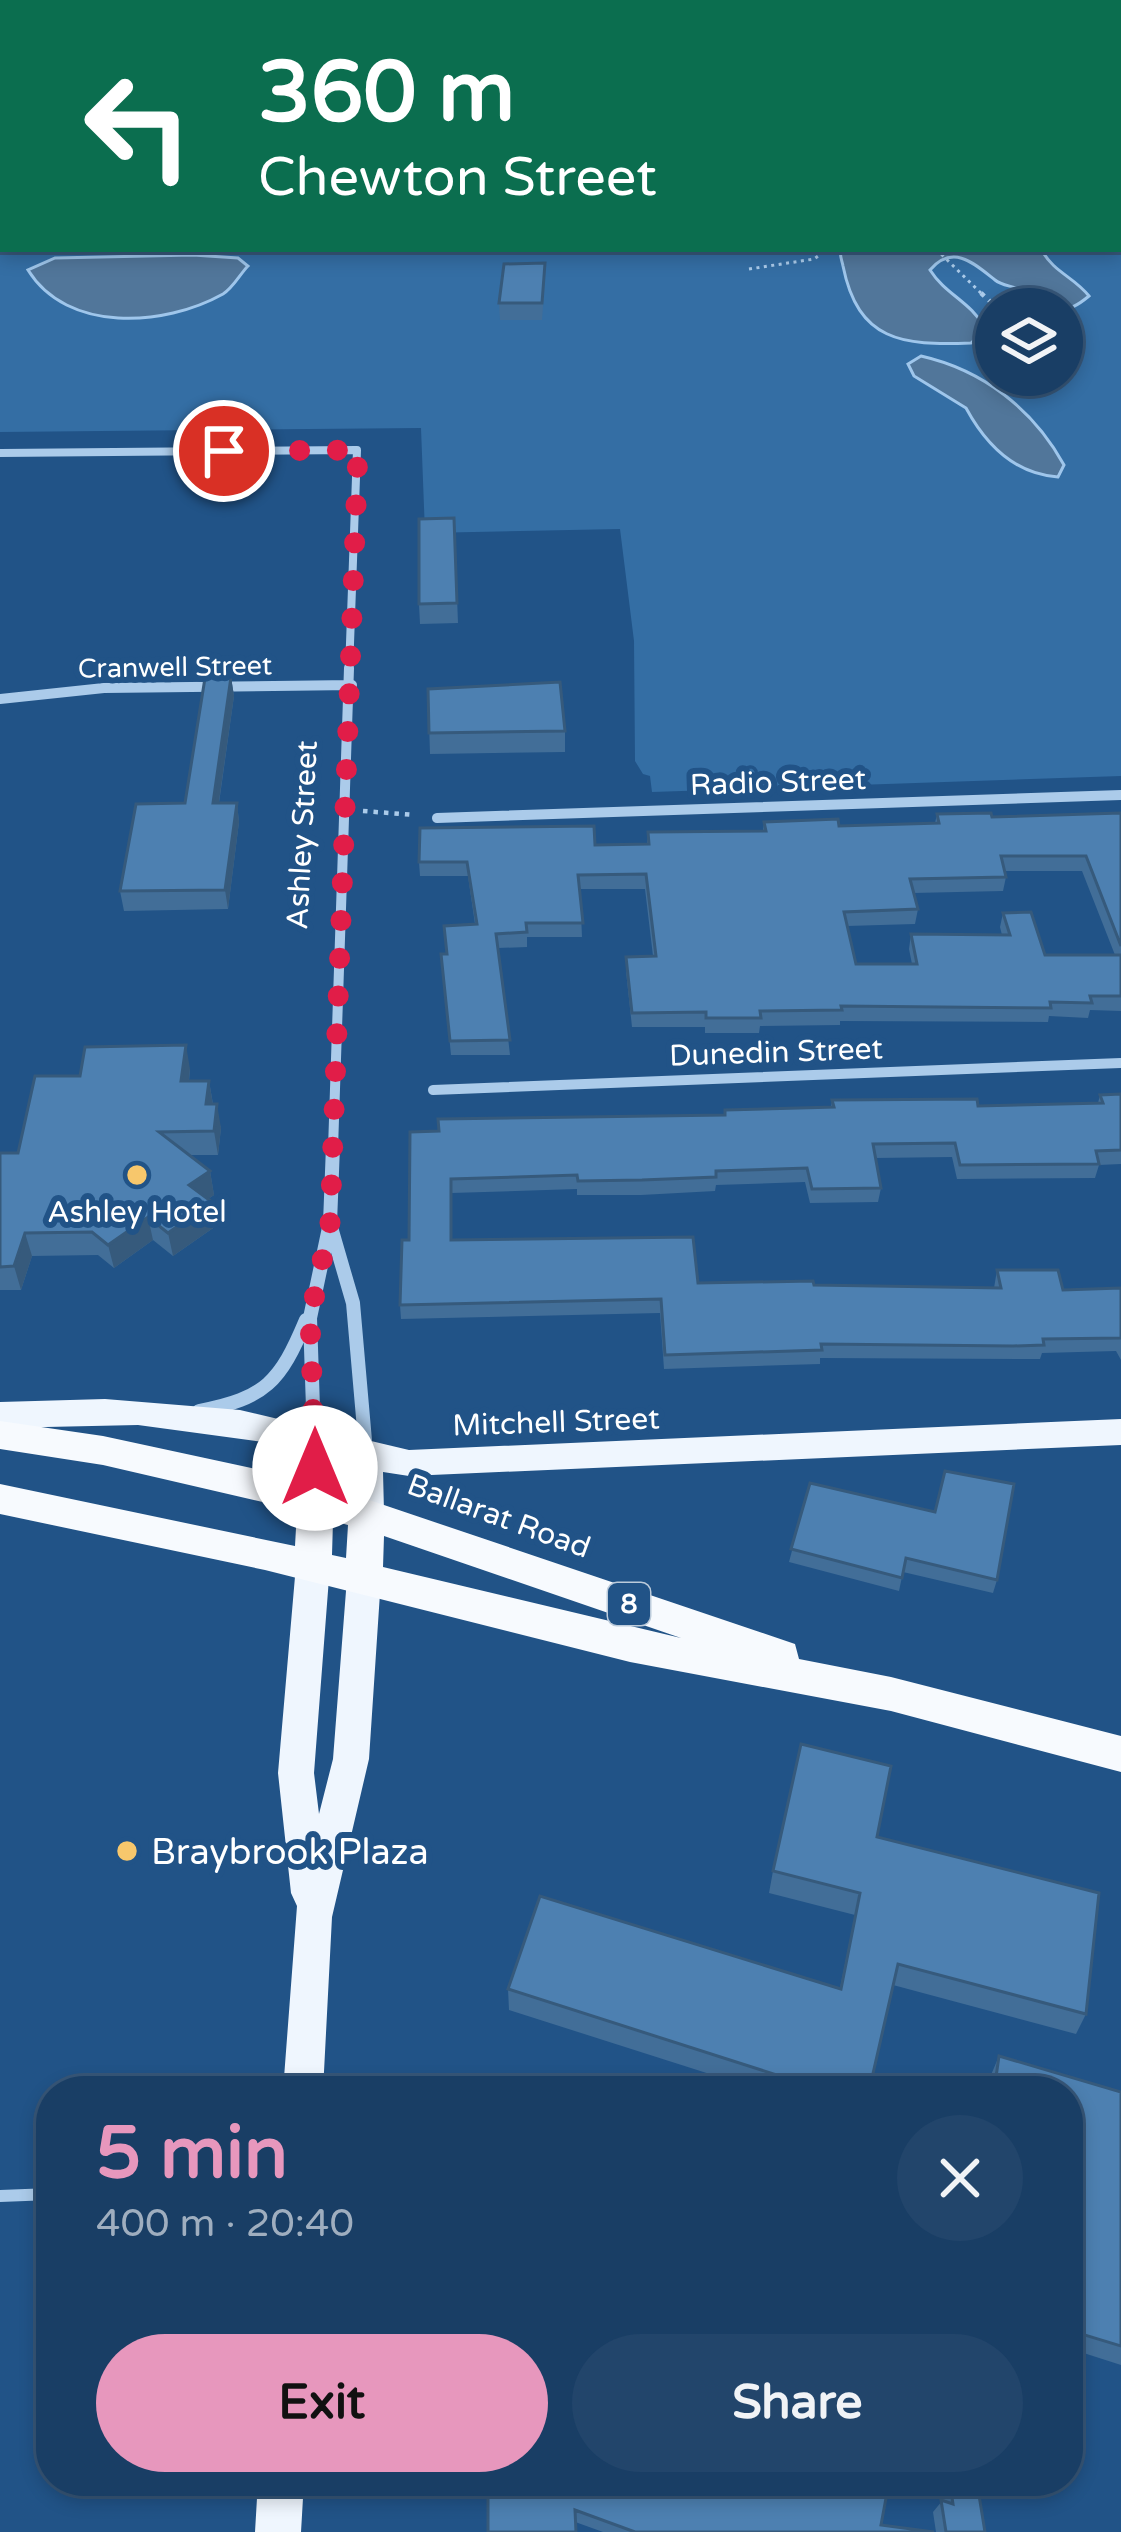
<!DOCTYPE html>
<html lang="en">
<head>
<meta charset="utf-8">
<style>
	body { margin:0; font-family:"Varela Round",sans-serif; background:#22456b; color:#f1f3f6; height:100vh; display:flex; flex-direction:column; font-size:45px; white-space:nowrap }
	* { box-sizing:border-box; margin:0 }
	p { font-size:39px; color:#9faebf }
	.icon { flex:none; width:66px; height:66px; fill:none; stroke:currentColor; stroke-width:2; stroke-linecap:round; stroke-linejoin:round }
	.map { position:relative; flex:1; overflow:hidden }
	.panel { position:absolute; left:36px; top:2076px; width:1047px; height:420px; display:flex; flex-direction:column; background:#193e65; border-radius:48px; box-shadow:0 6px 18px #0003,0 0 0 3px #375779 }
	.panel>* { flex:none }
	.top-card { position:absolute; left:0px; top:0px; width:1122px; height:252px; box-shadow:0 6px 18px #0003,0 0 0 3px #375779; background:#0b6e4f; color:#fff; overflow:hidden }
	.fabs { position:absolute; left:975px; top:288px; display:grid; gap:24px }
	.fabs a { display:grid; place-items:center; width:108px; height:108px; border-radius:50%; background:#193e65; box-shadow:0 6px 18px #0003,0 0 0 3px #375779; font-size:60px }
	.pin { position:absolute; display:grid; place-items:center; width:102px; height:102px; color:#fff; margin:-51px; border:6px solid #fff; border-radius:50%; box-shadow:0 3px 12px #0007 }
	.me { position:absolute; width:132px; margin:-66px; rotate:0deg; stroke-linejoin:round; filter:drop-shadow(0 0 9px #0008) }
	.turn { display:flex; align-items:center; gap:42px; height:252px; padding:0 60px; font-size:54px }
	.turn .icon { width:156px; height:156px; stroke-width:2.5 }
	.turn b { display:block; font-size:84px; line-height:102px }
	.round { display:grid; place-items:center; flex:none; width:126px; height:126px; border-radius:63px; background:#22456b }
	.overview { display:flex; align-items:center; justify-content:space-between; height:204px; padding:0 60px }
	h1 { font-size:72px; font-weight:700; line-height:90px; color:#e797bd }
	.action { display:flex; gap:24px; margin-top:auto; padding:24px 60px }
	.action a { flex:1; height:138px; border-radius:72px; background:#e797bd; color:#111; font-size:48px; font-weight:700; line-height:138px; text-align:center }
	.action a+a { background:#22456b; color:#f1f3f6 }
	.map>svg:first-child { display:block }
	.green { fill:#346ea4; fill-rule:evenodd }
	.water { fill:#51769a; stroke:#9fc6eb; stroke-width:3 }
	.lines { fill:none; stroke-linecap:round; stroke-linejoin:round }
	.path-far1 { stroke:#abcbea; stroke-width:3; stroke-dasharray:3 4.5; stroke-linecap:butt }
	.path { stroke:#abcbea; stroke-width:4.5; stroke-dasharray:4.5 6; stroke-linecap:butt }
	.service { stroke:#abcbea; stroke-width:12 }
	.minor-far2 { stroke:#abcbea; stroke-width:8 }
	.minor-far1 { stroke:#abcbea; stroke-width:10 }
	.minor { stroke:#abcbea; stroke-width:14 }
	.primary { fill:#eff6fe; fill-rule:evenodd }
	.trunk { fill:#f7fafe; fill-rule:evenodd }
	.wall { fill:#426e98; fill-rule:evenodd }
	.shaded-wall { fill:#365a7c }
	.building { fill:#4d80b1; stroke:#365a7c; stroke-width:3 }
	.route { stroke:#e11d48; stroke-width:21; stroke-dasharray:0 37.8 }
	.poi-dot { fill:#f7c76c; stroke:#215387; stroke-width:4.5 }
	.labels { text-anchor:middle; stroke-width:12; stroke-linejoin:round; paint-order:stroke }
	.far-street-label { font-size:27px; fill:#fff; stroke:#215387 }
	.shield { fill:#215387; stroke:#bccbdb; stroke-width:3 }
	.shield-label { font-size:27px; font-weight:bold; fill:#fff }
	.street-label { font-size:30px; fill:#fff; stroke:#215387 }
	.poi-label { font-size:30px; fill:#fff; stroke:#215387 }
	.near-poi-label { font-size:36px; fill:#fff; stroke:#215387; text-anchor:start }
</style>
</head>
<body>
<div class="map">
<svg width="1121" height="2532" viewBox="0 0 1121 2532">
	<rect width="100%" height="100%" fill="#215387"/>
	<path class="green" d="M0 0H1121V776L652 792 650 776 643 774 635 761 634 641 620 529 425 533 421 428 0 432ZM3 3H1119V249H3ZM996 309H1062V375H996Z"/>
	<path class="water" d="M841 249H1041C1054 273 1073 276 1089 296 1058 322 1050 307 1022 291 1015 286 1002 286 995 280 975 264 953 243 930 270 946 295 970 301 986 329L971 343C902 346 858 341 843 266 842 260 839 255 841 249Z
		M193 255 238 258 248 266C240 274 233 288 223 294 164 327 67 333 28 270L55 258Z
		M921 356C983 370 1033 409 1064 465L1058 477C1013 474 985 443 966 408L914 376 908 364Z"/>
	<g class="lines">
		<path class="path-far1" d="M936 249 984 296
			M749 269 814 259 828 249"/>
		<path class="path" d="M981 293 998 309
			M363 811 415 815"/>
		<path class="service" d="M0 2196 51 2194"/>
		<path class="minor-far2" d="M0 453 357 450 349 671"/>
		<path class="minor-far1" d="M0 699 104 688 352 685
			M437 818 1121 795
			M433 1090 1121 1063
			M333 1149 349 668"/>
		<path class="minor" d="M330 1224 353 1303 366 1452
			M199 1411C266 1398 280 1382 306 1320
			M314 1438 310 1318 330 1223 333 1146"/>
		<path class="primary" d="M105 1399 240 1410 409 1450 1121 1419V1445L409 1476 383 1472 384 1512 379 1522 367 1526 355 1522 350 1512V1463L331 1457 332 1497 328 1507 316 1511 304 1507 300 1497 298 1448 292 1446 138 1425 0 1428V1402Z
			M313 1551 325 1555 330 1565 314 1773 319 1814 333 1759 347 1578 352 1568 364 1563 376 1568 381 1578 369 1759 332 1917 323 2091H283L297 1906 291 1893 278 1773 296 1565 301 1555Z
			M258 2481H304L301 2532H255Z"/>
		<path class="trunk" d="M0 1421 103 1436 316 1482 795 1644 799 1659 891 1677 1121 1736V1772L891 1711 630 1662 265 1570 0 1514V1484L295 1546 297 1510 103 1465 0 1449ZM333 1521 348 1525 346 1558 332 1555ZM384 1536 681 1638 383 1567Z"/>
	</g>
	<path class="wall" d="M545 280 542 320H500L499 303Z
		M454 518 458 623 420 624 419 604Z
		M231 677 234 696 219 803H237L239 822 228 909 124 911 120 891 185 803Z
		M428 689 565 731V752L430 754Z
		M1121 813V1011L1090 1010 1088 1018 1049 1016 1048 1022 840 1021V1025L760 1026 759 1033H705V1027H632L626 971V957L653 956 645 889H580L582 937H527V947L498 948 510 1055H451L441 954H446L475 924 468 876H420L419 862 595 845 647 844 648 832 763 831 764 822 839 826 935 823 937 814 992 817ZM1005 871H1082L1115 955H1045L1003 913 1000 927 1002 935 911 934 909 949 912 964H856L847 926 915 924 918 909 913 893 1003 891 1006 877Z
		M190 1069 189 1081H209L213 1104 221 1128 218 1155H189L210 1171 214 1195 208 1199 216 1226 173 1256 153 1240 114 1268 98 1255 32 1256 21 1290H0V1153H18L80 1076Z
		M1121 1094V1164L1099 1165 1095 1178 957 1179 952 1157 875 1158 881 1188 878 1202 810 1203 805 1182 716 1185 715 1191 641 1195H577V1189L451 1193 452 1240 698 1283 994 1288 997 1270 1063 1290 1121 1288V1360L1116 1351 1042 1353 1040 1359 820 1358V1364L664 1369 660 1313 401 1319 400 1305 409 1240 410 1132 724 1115 725 1110 831 1107 832 1100 978 1106 1098 1103 1100 1095Z
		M810 1483 997 1580 993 1593 903 1572 899 1591 789 1562Z
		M877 1837 1086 2014 1076 2034 893 1985 869 2091H763L509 2010 508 1989 840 1988 855 1915 769 1893 773 1871Z
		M999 2056 1121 2092V2365L1068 2348V2091H988L991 2075Z
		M462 2481H887L881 2525 934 2532H603Z
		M950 2484 985 2532H936L933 2512 942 2501 941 2496Z"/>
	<path class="shaded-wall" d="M231 677 234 696 216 822 213 803Z
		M237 803 239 822 228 909 225 890Z
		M186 1045 190 1069 186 1105 181 1081Z
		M209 1081 213 1105 206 1104Z
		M217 1104 221 1128 218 1155 214 1131Z
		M210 1171 214 1195 194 1209 189 1185Z
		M212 1202 216 1226 173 1256 168 1233Z
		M148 1217 153 1240 114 1268 108 1245Z
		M25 1233 32 1256 21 1290 14 1266Z"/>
	<path class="building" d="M993 0H1052L1059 3H997Z
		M545 263 542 303H499L504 264Z
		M454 518 457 603 419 604V519Z
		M231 677 213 803H237L225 890 120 891 136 804 185 803 205 678Z
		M560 682 565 731 429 733 428 689Z
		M991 813 992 817 1121 813V946L1086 856H1001L1006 877 910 879 918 909 844 912 856 964H917L911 934 1010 935 1003 913 1031 912 1045 955H1121V996H1090L1092 1003 1050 1002 1051 1008 841 1006 842 1010 760 1011 761 1018H706V1012L632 1013 626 957 656 956 646 874 578 875 583 923H526L527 932 496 934 510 1040 450 1041 441 954H447L444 926 477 924 467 862H419L420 828 594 826 595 845 649 844 648 832 766 831 764 822 838 819 839 826 939 823 937 814Z
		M186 1045 181 1081H209L206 1104H217L214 1131 159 1132 210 1171 189 1185 212 1202 168 1233 148 1217 108 1245 92 1232 25 1233 14 1266 0 1267V1153H18L35 1076H80L85 1047Z
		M1121 1094V1150L1096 1151 1099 1164 960 1165 955 1143 873 1144 881 1188 812 1189 807 1168 716 1171V1177L642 1180 578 1181 577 1175 451 1179V1240L693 1237 698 1283 813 1281 814 1285 1001 1288 997 1270H1058L1063 1290 1121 1288V1338L1043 1339 1044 1345 1013 1346 821 1344 822 1350 665 1355 661 1299 400 1305 402 1240H409L410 1132 439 1131 438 1119 725 1115V1110L834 1107 832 1100 977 1099 978 1106 1103 1103 1100 1095Z
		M945 1471 1014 1484 997 1580 906 1558 902 1578 791 1549 810 1483 935 1512Z
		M801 1744 891 1766 877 1837 1099 1893 1086 2014 898 1964 869 2091H827L508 1989 540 1896 841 1989 860 1893 773 1871Z
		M999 2056 1121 2092V2346L1068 2330V2091H994Z
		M488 2481H887L889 2482 881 2525 934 2532H635L575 2510 576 2532H488Z
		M977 2483 985 2532H946L941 2500 953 2504 950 2484Z"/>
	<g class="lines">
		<path class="route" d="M224 451 358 450 330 1223 310 1318 315 1468"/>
	</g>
	<g class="poi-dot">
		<circle cx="137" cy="1175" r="12"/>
		<circle cx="127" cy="1851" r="12"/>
	</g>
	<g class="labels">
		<g class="far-street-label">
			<text transform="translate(175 667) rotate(-1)" y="9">Cranwell Street</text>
		</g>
		<rect class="shield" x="608" y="1583" width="42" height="42" rx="9"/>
		<g class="shield-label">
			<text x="629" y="1613">8</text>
		</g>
		<g class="street-label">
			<text transform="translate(778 782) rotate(-2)" y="10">Radio Street</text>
			<text transform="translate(302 835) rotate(-87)" y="10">Ashley Street</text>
			<text transform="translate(776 1052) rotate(-2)" y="10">Dunedin Street</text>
			<text transform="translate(556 1422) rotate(-2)" y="10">Mitchell Street</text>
			<text transform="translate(499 1516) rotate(20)" y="10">Ballarat Road</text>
		</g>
		<g class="poi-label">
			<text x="137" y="1222">Ashley Hotel</text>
		</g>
		<g class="near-poi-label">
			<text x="151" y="1864">Braybrook Plaza</text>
		</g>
	</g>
</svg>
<div class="fabs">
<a><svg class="icon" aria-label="layers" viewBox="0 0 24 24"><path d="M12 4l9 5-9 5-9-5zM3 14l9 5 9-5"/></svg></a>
</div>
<div class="pin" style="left:224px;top:451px;background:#d93025"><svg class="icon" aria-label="arrive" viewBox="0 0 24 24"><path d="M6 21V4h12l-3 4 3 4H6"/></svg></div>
<svg class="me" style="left:315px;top:1468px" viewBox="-20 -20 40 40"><circle r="19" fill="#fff"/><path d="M0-13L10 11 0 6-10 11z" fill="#e11d48"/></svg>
<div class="top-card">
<div class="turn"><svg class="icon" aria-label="left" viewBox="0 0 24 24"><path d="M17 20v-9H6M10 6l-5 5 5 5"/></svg><div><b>360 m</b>Chewton Street</div></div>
</div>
<section class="panel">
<div class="overview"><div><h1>5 min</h1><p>400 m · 20:40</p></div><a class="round"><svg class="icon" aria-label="close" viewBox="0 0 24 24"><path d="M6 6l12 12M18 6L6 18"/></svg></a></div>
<div class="action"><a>Exit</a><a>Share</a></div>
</section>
</div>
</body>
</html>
